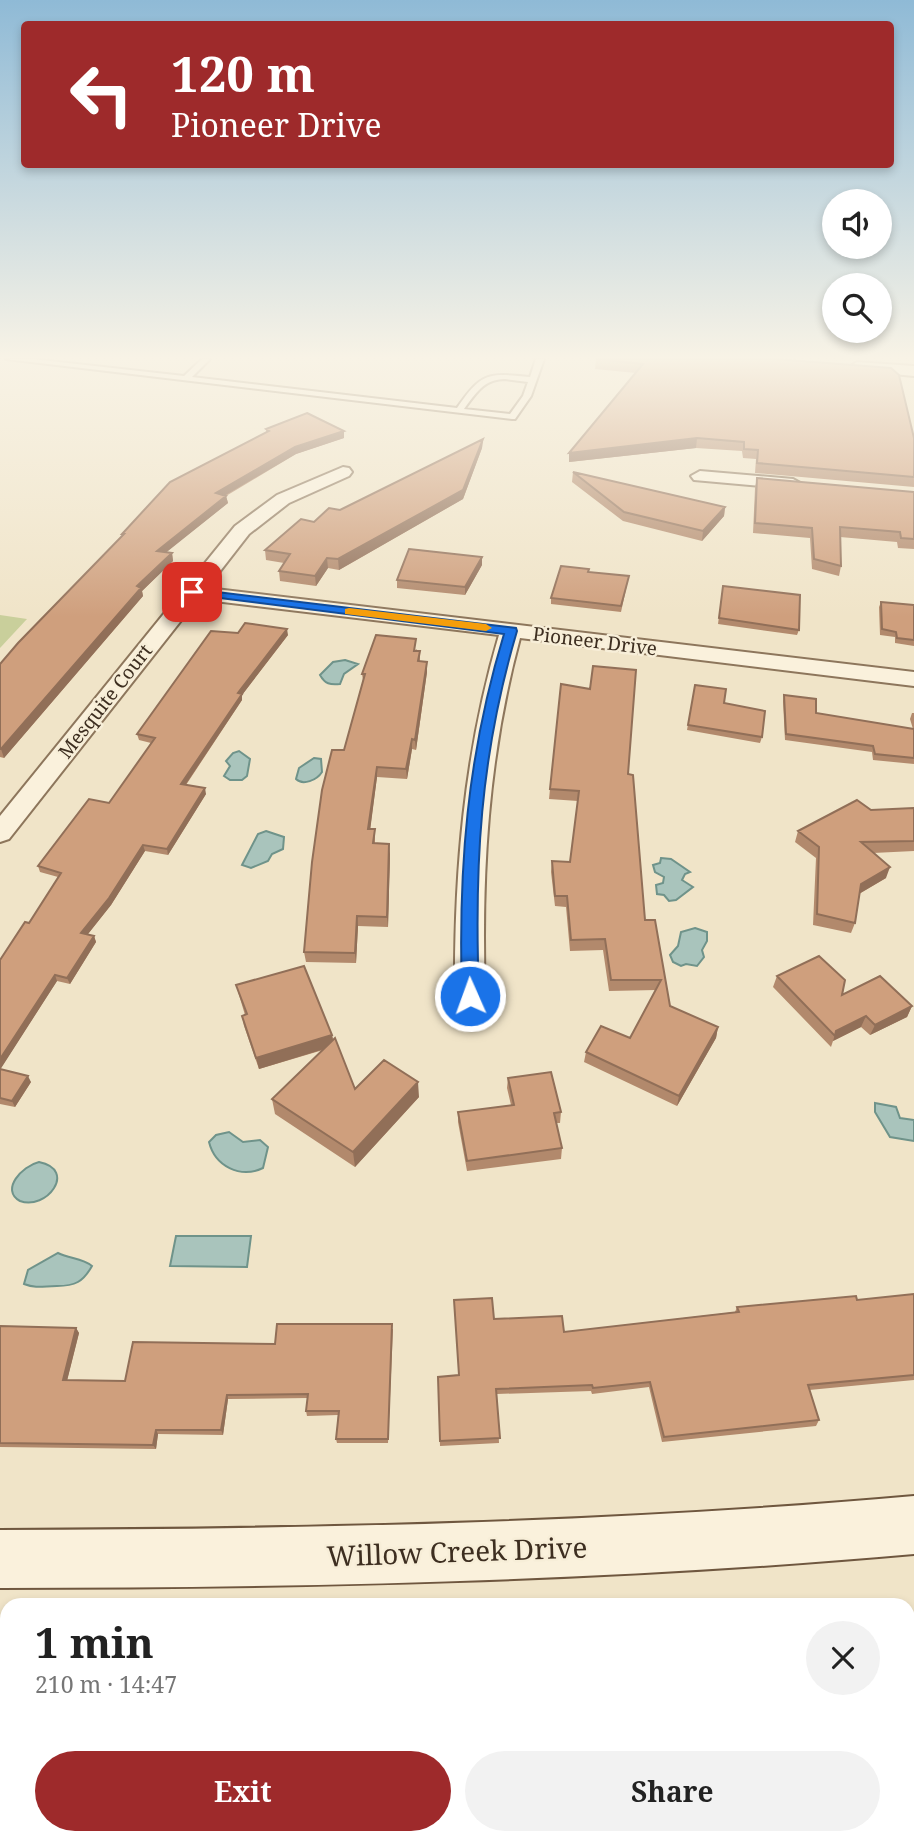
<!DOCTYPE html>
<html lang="en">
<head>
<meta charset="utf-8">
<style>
	body { margin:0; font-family:"Noto Serif",serif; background:#f2f2f2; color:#222; height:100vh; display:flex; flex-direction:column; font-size:26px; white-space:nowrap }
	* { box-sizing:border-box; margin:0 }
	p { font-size:23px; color:#767676 }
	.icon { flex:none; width:38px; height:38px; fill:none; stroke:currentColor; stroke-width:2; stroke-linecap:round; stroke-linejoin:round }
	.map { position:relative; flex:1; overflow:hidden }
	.details { position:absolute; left:0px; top:1598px; width:915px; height:247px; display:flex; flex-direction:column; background:#fff; border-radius:21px 21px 0 0; box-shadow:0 4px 10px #0003 }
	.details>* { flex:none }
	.guide { position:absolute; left:21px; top:21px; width:873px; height:147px; border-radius:7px; box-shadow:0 4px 10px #0003; background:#9e2a2b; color:#fff; overflow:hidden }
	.controls { position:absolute; left:822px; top:189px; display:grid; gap:14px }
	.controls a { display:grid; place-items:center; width:70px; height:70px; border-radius:50%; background:#fff; box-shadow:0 4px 10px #0003; font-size:35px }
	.pin { position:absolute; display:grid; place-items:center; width:60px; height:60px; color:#fff; margin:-30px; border-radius:14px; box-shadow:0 4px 10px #0006 }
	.me { position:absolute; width:77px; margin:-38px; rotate:358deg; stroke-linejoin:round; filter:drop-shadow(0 0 5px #0008) }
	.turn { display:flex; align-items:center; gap:24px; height:147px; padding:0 35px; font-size:32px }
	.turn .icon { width:91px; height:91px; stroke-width:2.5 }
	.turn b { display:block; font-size:49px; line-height:60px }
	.round { display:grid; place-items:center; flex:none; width:74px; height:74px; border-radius:37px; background:#f2f2f2 }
	.overview { display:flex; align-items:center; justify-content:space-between; height:119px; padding:0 35px }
	h1 { font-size:42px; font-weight:700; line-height:52px }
	.primary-button { display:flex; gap:14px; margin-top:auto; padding:14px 35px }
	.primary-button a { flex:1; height:80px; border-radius:42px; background:#9e2a2b; color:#fff; font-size:28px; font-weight:700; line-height:80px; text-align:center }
	.primary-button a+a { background:#f2f2f2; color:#222 }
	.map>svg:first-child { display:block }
	.green { fill:#c9cf9b }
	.water { fill:#a9c4bc; stroke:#6f938a; stroke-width:2 }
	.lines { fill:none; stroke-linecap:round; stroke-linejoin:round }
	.lane-casing { stroke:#8d765c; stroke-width:4 }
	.street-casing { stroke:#8d765c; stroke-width:4 }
	.secondary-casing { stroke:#6f573f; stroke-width:4 }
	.lane { fill:#faf1dc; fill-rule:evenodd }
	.street { fill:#faf1dc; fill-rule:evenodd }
	.secondary { fill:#faf1dc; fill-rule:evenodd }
	.wall { fill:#b2896c }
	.shaded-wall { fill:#916f58 }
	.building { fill:#cf9f7d; stroke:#916f58; stroke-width:2 }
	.route { fill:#1a73e8; stroke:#114b97; stroke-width:2 }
	.slow { fill:#f59e0b }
	.labels { text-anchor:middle; stroke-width:5; stroke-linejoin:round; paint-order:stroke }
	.far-street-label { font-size:19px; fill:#3d2e20; stroke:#f7eed8 }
	.near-street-label { font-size:28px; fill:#3d2e20; stroke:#f7eed8 }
</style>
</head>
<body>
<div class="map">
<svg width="914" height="1843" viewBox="0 0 914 1843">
	<rect width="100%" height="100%" fill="#f0e4c8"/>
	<path class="green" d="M0 615 27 619 0 648Z"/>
	<path class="water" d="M345 660 358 664 344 674 340 684C330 685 325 684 320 675L333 662Z
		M239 751 250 759 247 776 242 780H230L224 776 230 766 226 761 233 753Z
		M314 758 321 759 322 772C317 780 303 786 296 779L299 768Z
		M266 831 284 837 283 849 272 854 268 861 251 868 242 865 258 834Z
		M661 858 671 859 690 872 685 874 682 880 693 887 676 900 669 901 664 895 657 894 656 885 663 883 664 877 655 872 653 865 660 863Z
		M695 928 707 932V941L702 950 704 957 697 966 686 964 681 966 673 962 670 955 678 946 681 932Z
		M875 1103 896 1107 900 1118 914 1120V1141L890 1137 875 1112Z
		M229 1132 243 1142 260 1140 268 1147 263 1168C240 1179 215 1166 209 1142L216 1135Z
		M39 1162C78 1170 46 1211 20 1201 0 1190 22 1166 39 1162Z
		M176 1236H251L247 1267 170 1266Z
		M58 1253C70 1259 82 1258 92 1266 83 1282 75 1286 57 1286 44 1286 37 1289 24 1284L28 1270Z"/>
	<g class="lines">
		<defs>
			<path id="lane" d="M6 359H32L184 376 202 359H210L192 377 457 408C482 372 488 373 530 377L536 359H544L531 396 515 419H512ZM505 379 528 382 523 396 510 414 464 409C476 393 484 379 505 379Z"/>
			<path id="street" d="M857 362 914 366V376L852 370 849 367Z
				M343 467 349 468 352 472 349 476 289 503 249 534 207 588 914 672V686L520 638C488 756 481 874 485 996L481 1004 470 1007 459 1004 455 996C454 873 464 754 499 635L198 599 9 839 0 842V816L235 526 277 495Z
				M700 471 793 479 802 484 793 489 694 480 691 476Z"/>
			<path id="secondary" d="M914 1496V1554C610 1581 305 1588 0 1588V1530C305 1529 610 1523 914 1496Z"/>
		</defs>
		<use href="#lane" class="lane-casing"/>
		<use href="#street" class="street-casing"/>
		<use href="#secondary" class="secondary-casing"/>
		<use href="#lane" class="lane"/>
		<use href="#street" class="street"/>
		<use href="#secondary" class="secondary"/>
	</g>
	<path class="wall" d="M596 359H776L914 438V487L755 473 756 459 743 458 742 451 696 448 569 462V453L636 373 595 369Z
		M266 429 344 438 296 454 226 496 228 503 166 552 172 553 173 561 142 591 143 596 4 758 0 757V664L122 536V534L266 432Z
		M483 439 482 448 463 499 339 570 328 568 316 586 280 581 279 571 284 563 266 560 265 550 314 522 340 510Z
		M573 472 725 507 724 516 702 541 623 521 572 482Z
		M757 478 914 492V549L898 548 897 542 840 537 841 566 839 576 812 569 810 538 753 533 755 488Z
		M482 565 465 595 397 588V580Z
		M588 573 629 576 621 612 551 604V598Z
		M723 586 799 630 797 635 718 624Z
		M881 602 914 605V646L895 643V637L880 635 879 607Z
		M238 633 288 635 242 695V700L186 785 206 794 168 855 145 851 111 905 88 934 94 936 96 942 70 984 57 981 0 1069 31 1082 15 1107 0 1104V960L29 923 58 877 40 872 38 866 109 803 151 743 139 740 137 734Z
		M417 649 416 651H420V661L427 662V672L416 750 412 749 407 779 377 777 370 829H375V843L390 854 388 927 358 926 356 963 306 962 304 952 344 750 363 680 362 674Z
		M695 685 724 703 762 737 760 743 687 730Z
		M784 695 816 713 913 729 910 719 912 713H914V764L873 760 872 752 785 740 783 701Z
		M628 774 645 920 670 1006 718 1027 716 1038 677 1106 584 1062 586 1052 630 1038 656 990 609 991 603 950 570 951 566 907 555 906 551 872 552 861 570 862 578 801 549 799 550 789Z
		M914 808V851L873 853 886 878 859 894 855 923 851 933 813 925 816 858 795 842 798 831 871 810Z
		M777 976 842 995 912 1006 907 1017 870 1035 861 1027 833 1041 831 1047 773 987Z
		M236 985 332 1035 333 1039 355 1089 419 1097 355 1167 275 1114 272 1099 323 1050 259 1069 244 1026 242 1016 245 1015Z
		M508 1078 561 1112 560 1123H556L562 1148 561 1159 467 1171 458 1122V1112L511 1105 507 1088Z
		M914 1294V1382V1380L809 1390 819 1420 816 1426 662 1442 649 1387 592 1394 591 1391 497 1394 499 1443 440 1446 438 1377 458 1375 494 1319 564 1332 735 1312 737 1307 857 1300Z
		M0 1326 76 1328 79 1333 67 1380 125 1381 275 1344 393 1329 388 1443H337L336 1439 338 1415 307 1416 306 1411 308 1398 228 1399 223 1435 158 1434 156 1449 0 1447Z
		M914 1679V1841L893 1843H789L788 1838H908Z"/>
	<path class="shaded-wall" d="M344 431V438L296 454 217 500 216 493 295 447Z
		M697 438 696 448 569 462V453Z
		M483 439 482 448 463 499 339 570 338 559Z
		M226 496 228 503 158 559 157 551Z
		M725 507 724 516 702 541 703 531Z
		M172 553 173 561 142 591 143 596 4 758 1 749 137 586Z
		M482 557V565L465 595V587Z
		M327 558 328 568 316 586 315 576Z
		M287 629 288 635 242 695V700L182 790 181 784 238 693Z
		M427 662V672L416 750 415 740Z
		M412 739V749L407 779 406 769Z
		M377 767V777L369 839 368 829Z
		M205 788 206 794 168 855 167 849Z
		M389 844 390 854 388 927 387 917Z
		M143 845 145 851 111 905 84 939 81 933Z
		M890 867 886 878 857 895 861 884Z
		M357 916 358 926 356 963 355 953Z
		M94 936 96 942 70 984 67 978Z
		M55 975 57 981 0 1070V1059Z
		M912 1006 907 1017 870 1035 875 1025Z
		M866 1016 861 1027 833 1041 836 1031Z
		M718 1027 716 1038 677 1106 679 1096Z
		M332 1035 334 1046 259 1069 256 1058Z
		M28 1076 31 1082 15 1107 12 1101Z
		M418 1082 419 1097 355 1167 353 1152Z
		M76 1328 79 1333 66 1385 63 1380Z
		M227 1395 228 1399 223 1435 221 1430Z
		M156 1430 158 1434 156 1449 153 1445Z"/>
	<path class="building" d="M596 359H776L891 368 899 375 914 438V477L757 463 758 450 744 449V442L697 438 569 453 643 364Z
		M307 413 344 431 295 447 216 493 226 496 157 551 172 553 137 586 141 588 1 749H0V664L18 643 124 534H122L170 482 269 431 266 429Z
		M483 439 463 490 338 559 327 558 315 576 279 571 290 554 265 550 301 519 314 522 329 508 340 510Z
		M573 472 725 507 703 531 624 512Z
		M757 478 914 492V539L901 538 900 532 840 527 841 566 814 559 812 528 755 523Z
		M409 549 482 557 465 587 397 580Z
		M561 566 589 569 588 572 629 576 621 606 551 598Z
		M723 586 800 595 799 630 719 618Z
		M881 602 914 605V640L897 638 896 632 882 629Z
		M245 623 287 629 238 693 242 694 181 784 205 788 167 849 143 845 109 898 81 933 94 936 67 978 55 975 0 1059V960L25 922 29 923 61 873 38 866 89 799 109 803 155 738 137 734 211 631 238 633Z
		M376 635 416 639 414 651H420L418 661 427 662 415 740 412 739 406 769 377 767 368 829H375L373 843 389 844 387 917 357 916 355 953 304 952 312 862 322 790 332 750H344L365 674H362Z
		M593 666 636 670 628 774 633 775 645 920H655L670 1006 718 1027 679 1096 586 1052 601 1026 630 1038 661 980H611L605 939 571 940 567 896H555L552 861 570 862 579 791 550 789 561 684 590 689Z
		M695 685 726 689 724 703 765 711 762 737 688 725Z
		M784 695 816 699V713L914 729V758L875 754 873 746 786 734Z
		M857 800 871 810 914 808V841L861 842 890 867 861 884 855 923 817 914 819 847 798 831Z
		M819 956 845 980 842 995 880 976 912 1006 875 1025 866 1016 836 1031 835 1036 777 976Z
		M304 966 332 1035 256 1058 242 1016 247 1014 236 985Z
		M335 1038 355 1089 384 1060 418 1082 353 1152 272 1099Z
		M0 1069 28 1076 12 1101 0 1098Z
		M551 1072 561 1112 554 1113 562 1148 467 1161 458 1112 514 1105 508 1078Z
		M914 1294V1375L808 1385 819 1420 664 1437 650 1382 593 1388 592 1385 496 1389 500 1438 440 1441 438 1377 459 1375 454 1300 492 1298 494 1319 562 1316 564 1332 739 1312 737 1307 856 1296 857 1300Z
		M277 1324H392L388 1439H336L339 1411H306L308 1394 227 1395 221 1430H156L153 1445 0 1443V1326L76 1328 63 1380 125 1381 133 1342 275 1344Z
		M908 1679H914V1839L892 1841 893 1843H792L791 1838H908Z
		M7 1798V1838H162L161 1843H0Z
		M212 1838H351V1843H212Z
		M419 1838H721L723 1843H420Z"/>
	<linearGradient id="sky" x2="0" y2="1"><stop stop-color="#8fbad6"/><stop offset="0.58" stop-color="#f8f3e6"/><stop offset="1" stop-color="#f8f3e6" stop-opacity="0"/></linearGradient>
	<rect width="914" height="617" fill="url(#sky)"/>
	<path class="route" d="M192 589 516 628 517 631C480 756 474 866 479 996L476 1000H464L462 996C458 868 467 756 504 634L188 594 186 592Z"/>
	<path class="slow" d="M349 608 486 624 492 628 486 631 345 614V609Z"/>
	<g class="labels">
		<g class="far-street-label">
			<text transform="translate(595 641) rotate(7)" y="7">Pioneer Drive</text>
			<text transform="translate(105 701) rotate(-52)" y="7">Mesquite Court</text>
		</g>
		<g class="near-street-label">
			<text transform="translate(457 1552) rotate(-2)" y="10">Willow Creek Drive</text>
		</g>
	</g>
</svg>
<div class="controls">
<a><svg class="icon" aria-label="sound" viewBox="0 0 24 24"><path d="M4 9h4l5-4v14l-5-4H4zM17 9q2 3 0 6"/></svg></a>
<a><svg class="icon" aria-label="search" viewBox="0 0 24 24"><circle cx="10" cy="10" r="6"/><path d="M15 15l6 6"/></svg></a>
</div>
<div class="pin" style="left:192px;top:592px;background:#d93025"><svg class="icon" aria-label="arrive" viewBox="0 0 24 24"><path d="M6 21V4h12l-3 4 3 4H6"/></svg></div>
<svg class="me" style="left:470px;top:996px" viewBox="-20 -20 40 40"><circle r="17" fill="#1a73e8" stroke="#fff" stroke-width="3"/><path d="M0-11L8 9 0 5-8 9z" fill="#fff"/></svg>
<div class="guide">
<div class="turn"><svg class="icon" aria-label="left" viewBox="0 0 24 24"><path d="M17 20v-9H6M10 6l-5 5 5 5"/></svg><div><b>120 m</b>Pioneer Drive</div></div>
</div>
<section class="details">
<div class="overview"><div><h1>1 min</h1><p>210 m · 14:47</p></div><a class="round"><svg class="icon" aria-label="close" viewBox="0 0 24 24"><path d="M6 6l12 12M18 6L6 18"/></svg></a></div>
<div class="primary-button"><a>Exit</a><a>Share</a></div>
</section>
</div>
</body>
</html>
